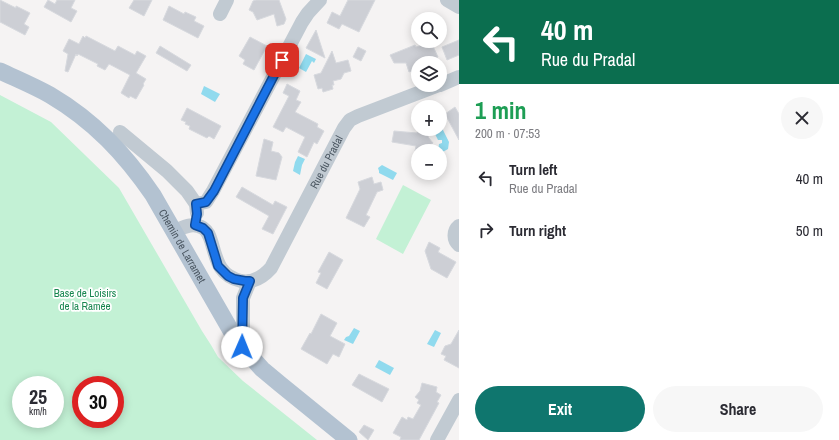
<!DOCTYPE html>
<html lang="en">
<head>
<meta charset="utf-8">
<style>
	body { margin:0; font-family:"Archivo Narrow",sans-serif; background:#f7f7f7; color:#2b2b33; height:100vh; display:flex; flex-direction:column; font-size:15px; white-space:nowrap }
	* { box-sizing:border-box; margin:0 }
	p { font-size:13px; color:#7c7c81 }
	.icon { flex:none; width:22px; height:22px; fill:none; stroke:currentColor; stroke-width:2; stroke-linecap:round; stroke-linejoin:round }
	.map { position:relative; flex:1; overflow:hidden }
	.side { display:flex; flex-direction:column; background:#fff; width:380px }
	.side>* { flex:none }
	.top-card { background:#0b6e4f; color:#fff; overflow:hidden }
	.controls { position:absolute; left:411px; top:12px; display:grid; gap:8px }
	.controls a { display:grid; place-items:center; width:36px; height:36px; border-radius:50%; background:#fff; box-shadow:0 2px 10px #0003; font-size:20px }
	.speed { position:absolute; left:12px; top:376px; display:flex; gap:8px; font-size:20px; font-weight:700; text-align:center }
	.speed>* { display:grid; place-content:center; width:52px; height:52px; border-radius:50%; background:#fff; box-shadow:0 2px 10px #0003; line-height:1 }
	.speed small { font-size:10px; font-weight:400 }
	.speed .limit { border:6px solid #d22; background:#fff; color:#111 }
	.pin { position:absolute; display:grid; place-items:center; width:34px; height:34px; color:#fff; margin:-17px; border-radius:8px; box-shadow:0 2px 6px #0006 }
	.me { position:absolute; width:44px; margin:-22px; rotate:1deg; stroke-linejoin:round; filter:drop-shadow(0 0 3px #0008) }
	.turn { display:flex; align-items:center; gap:14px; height:84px; padding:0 16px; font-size:18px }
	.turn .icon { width:52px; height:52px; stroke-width:2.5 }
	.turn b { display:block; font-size:28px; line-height:34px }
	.round { display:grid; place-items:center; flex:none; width:42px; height:42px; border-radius:21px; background:#f7f7f7 }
	.headline { display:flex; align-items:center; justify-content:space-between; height:68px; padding:0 16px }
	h1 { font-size:24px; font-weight:800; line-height:30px; color:#1e9e55 }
	.primary-button { display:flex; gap:8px; margin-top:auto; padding:8px 16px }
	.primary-button a { flex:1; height:46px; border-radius:24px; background:#0f766e; color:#fff; font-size:16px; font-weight:800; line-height:46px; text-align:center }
	.primary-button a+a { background:#f7f7f7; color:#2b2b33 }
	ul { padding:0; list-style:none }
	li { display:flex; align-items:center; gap:12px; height:52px; padding:0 16px }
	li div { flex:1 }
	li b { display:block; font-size:15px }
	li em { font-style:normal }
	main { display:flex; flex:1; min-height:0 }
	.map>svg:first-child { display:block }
	.green { fill:#c3f1d5; fill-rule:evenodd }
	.water { fill:#90daee }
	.building { fill:#cdcfd5; stroke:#d7d9de }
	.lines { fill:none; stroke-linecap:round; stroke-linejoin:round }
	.minor { stroke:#c1cad2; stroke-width:14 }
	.major { stroke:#b3c2d1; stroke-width:17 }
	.route-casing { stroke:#114b97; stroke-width:10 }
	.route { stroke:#1a73e8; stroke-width:7 }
	.labels { text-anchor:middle; stroke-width:3.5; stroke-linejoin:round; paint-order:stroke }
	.street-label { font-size:11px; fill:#4a5661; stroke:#fff }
	.park-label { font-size:11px; fill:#17864f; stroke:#fff }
</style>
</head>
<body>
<main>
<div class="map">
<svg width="459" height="440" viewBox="0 0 459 440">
	<rect width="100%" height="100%" fill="#f5f3f3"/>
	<path class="green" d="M0 95 51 122 119 188 202 331 211 345 218 357 243 381 317 440H0ZM21 385H55V419H21ZM81 385H115V419H81Z
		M403 185 431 200 403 254 376 239Z"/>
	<path class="water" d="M306 54 316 59 314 63 312 61 306 72 299 68Z
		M204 86 220 94 215 102 201 94Z
		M440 128H442L449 142 448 149 441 153 440 151H438L439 144 442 143V140H438L434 132 437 129H440Z
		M298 156 305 159 302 165 300 175 293 171 295 162Z
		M382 165 397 173 393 180 379 173V171L378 168Z
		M354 328 360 331 353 344 344 340 346 337 349 336Z
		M435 330 441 333 434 347 427 344Z
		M379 360 394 368 390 375 375 367Z"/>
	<path class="building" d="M0 0 16 8V6L30 13 24 24 29 27 25 35 0 22Z
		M48 0 55 4 57 0H75L71 8 77 11 71 22 44 7Z
		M134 0H152L144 16 129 8Z
		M256 0H279L286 19 284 24 277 26 274 14 257 20 253 12 249 10 253 1Z
		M348 0H375L359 32 342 24 339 29 327 23 332 12 340 16Z
		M169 6 184 14 185 12 196 17 194 21 204 26 198 38 163 20Z
		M316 30 325 58 306 48Z
		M83 36 85 38 86 36 115 51 118 46 135 55 137 51 146 56 136 73 146 79 143 84 144 85 136 99 130 96 129 98 121 93 130 75 109 64 105 70 97 66 98 64 78 54 77 56 76 54 68 72 65 71 68 54 63 51 69 39 79 44Z
		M250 37 267 46 254 70 243 64 245 60 239 56Z
		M459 40V55L447 60 442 47Z
		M425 44 426 47 432 44 438 57 423 63H415L418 69 409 72 406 63H394L390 55 415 45 416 47Z
		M160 46 191 65 187 71 156 53Z
		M358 47 366 51 361 61 353 57Z
		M332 51 336 63 348 60 351 71 344 73 341 79 333 81 334 85H332L333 89 323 92 322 88 318 89 314 75 321 73Z
		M287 84 300 91 296 100 301 102 295 112 318 124 317 127 324 131 317 144 314 142 307 157 298 152 305 137 286 127 283 132 273 127 289 96 283 93Z
		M455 107 459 114V140L445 114Z
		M187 108 221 126 214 139 209 136 207 138 189 129 190 126 185 124 186 122 181 120Z
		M394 131 417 133V132L429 133 428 137 433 143 422 151H415L416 146 392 142Z
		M264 139 273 142 271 151 279 153 282 157 276 180 256 176Z
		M372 177 374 184 381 182 383 190 377 192 366 215 370 217 364 227 346 218 360 189 358 182Z
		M242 187 273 205 275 201 287 207 273 234 262 229 269 216 236 197Z
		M429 242 440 248 438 252 456 262 447 278 431 269 425 251Z
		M329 252 343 260 327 289 316 283 321 273 318 272Z
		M321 314 337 323 330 336 345 344 339 357 333 354 327 364 301 349 310 333 311 334Z
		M459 330V368L444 360 446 356 441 354 445 346 451 344Z
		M359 374 389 389 382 402 352 385Z
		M422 383 437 387 436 392 441 395 437 402 439 403 419 440H400L401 437 393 433 402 417 407 420 408 417 413 419 421 405 417 403 419 400 415 397 420 391Z
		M364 425 374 430 368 440 359 432Z"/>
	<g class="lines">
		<g class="minor">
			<path d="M447 0 459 7"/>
			<path d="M220 14 227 0"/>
			<path d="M440 85 459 77"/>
			<path d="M120 132 167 171 187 191 196 204 197 213"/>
			<path d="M196 204 206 202 213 191 302 22 308 13 320 0"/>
			<path d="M459 226C453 231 453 240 459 245"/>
			<path id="s1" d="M174 231C184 227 193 222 203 228 209 232 210 238 212 244 217 262 220 276 241 281 253 283 263 277 271 268L344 128 350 120 358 116 439 85"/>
			<path d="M243 347V298L250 281"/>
			<path d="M437 440 459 400"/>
		</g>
		<path class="major" id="s2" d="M0 71C17 79 34 86 50 95 94 121 125 154 153 195L234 336 246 351 262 369 280 384 349 440"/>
	</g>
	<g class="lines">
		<defs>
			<path id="route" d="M242 347 243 298 250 281H245L234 279 228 276 218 266 216 259 208 233 203 228 195 225 197 214 196 204 206 202 214 191 282 60"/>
		</defs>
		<use href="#route" class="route-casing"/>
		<use href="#route" class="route"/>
	</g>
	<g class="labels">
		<g class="street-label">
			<text dy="4" stroke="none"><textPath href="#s1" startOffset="253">Rue du Pradal</textPath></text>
			<text dy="4" stroke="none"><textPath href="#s2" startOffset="259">Chemin de Larramet</textPath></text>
		</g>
		<g class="park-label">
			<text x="85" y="297">Base de Loisirs<tspan x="85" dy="13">de la Ramée</tspan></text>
		</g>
	</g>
</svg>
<div class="controls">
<a><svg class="icon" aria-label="search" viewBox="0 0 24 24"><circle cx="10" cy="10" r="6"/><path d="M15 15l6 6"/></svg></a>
<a><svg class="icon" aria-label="layers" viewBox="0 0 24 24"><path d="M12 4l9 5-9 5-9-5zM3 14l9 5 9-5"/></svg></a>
<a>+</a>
<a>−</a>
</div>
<div class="speed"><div>25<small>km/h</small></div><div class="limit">30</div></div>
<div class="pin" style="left:282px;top:60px;background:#d93025"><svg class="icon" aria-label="arrive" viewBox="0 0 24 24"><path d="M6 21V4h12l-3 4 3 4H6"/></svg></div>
<svg class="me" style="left:242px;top:347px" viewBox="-20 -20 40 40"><circle r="19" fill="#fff"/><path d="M0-13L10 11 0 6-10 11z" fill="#1a73e8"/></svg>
</div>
<section class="side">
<div class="top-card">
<div class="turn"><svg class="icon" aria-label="left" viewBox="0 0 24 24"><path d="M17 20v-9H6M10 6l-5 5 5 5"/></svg><div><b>40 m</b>Rue du Pradal</div></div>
</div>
<div class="headline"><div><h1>1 min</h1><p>200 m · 07:53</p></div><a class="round"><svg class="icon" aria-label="close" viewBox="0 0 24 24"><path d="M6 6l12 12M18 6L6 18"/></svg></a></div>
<ul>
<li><svg class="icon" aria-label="left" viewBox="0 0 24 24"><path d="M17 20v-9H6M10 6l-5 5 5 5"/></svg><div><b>Turn left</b><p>Rue du Pradal</p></div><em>40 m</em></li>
<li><svg class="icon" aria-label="right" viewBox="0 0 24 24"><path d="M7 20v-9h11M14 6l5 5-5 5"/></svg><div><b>Turn right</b></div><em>50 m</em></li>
</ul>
<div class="primary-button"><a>Exit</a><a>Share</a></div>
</section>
</main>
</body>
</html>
